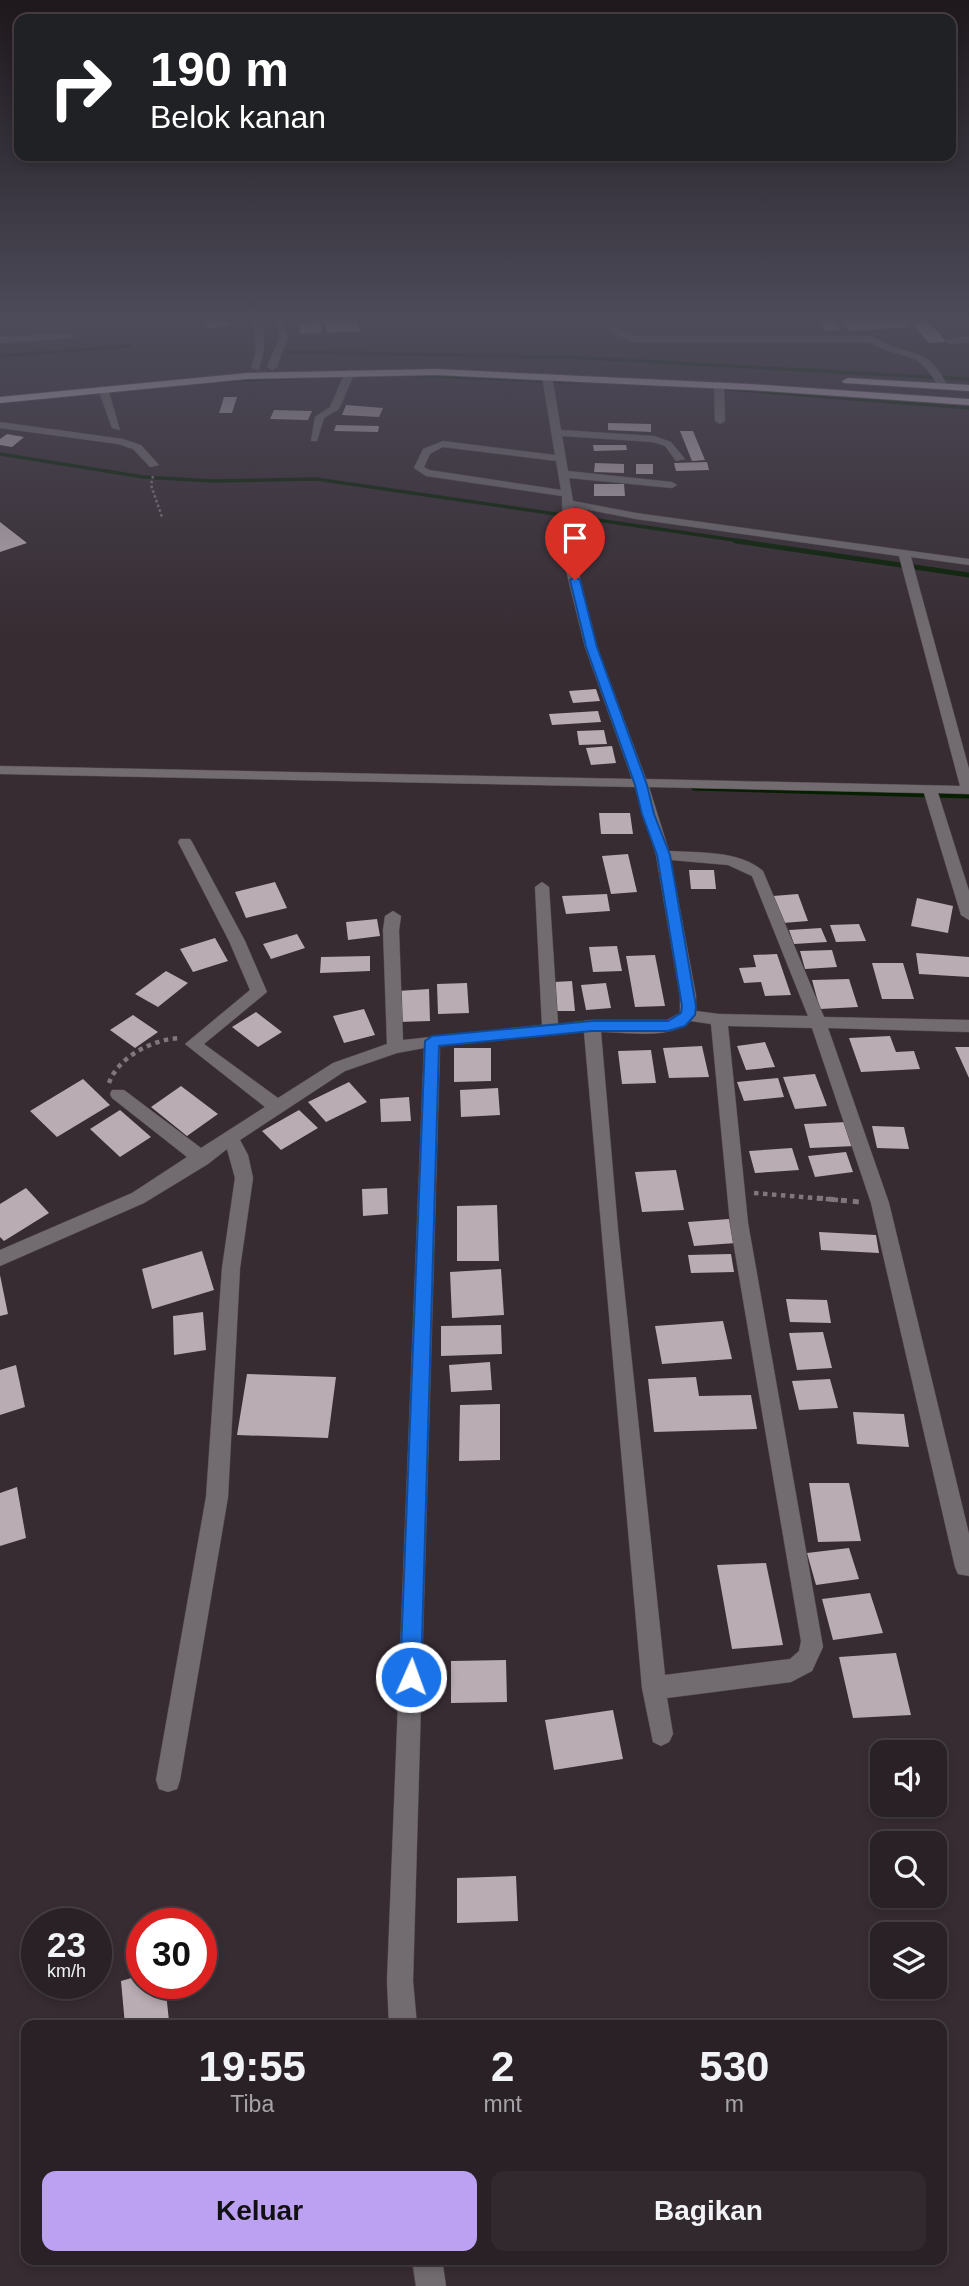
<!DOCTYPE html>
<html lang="id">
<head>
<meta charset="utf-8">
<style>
	body { margin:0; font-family:Helvetica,sans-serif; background:#31292e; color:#f1f3f6; height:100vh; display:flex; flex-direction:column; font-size:26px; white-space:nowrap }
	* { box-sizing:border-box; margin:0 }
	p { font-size:23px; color:#a5a3a7 }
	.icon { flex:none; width:38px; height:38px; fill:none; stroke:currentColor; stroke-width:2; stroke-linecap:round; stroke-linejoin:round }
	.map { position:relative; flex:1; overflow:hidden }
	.details { position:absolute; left:21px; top:2020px; width:926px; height:245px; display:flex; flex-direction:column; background:#292126; border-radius:14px; box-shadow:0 4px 10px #0003,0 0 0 2px #453e43 }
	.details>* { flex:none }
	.guide { position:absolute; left:14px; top:14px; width:942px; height:147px; border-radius:14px; box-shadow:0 4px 10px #0003,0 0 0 2px #453e43; background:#202124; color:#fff; overflow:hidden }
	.tools { position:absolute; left:870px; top:1740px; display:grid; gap:14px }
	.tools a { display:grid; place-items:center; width:77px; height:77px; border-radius:14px; background:#292126; box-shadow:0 4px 10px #0003,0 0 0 2px #453e43; font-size:35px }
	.speed { position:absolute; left:21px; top:1908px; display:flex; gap:14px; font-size:35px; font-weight:700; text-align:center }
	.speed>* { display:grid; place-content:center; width:91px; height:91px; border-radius:50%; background:#292126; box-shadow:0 4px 10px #0003,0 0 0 2px #453e43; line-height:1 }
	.speed small { font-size:18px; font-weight:400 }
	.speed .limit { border:10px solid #d22; background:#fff; color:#111 }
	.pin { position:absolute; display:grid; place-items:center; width:60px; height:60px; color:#fff; margin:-72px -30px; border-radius:50% 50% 50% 0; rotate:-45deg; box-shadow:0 0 7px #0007 }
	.pin .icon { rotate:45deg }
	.me { position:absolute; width:77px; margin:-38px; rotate:2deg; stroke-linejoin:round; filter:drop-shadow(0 0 5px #0008) }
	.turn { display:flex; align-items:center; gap:24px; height:147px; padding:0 21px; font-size:32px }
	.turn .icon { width:91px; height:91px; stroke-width:2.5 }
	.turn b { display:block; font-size:49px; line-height:60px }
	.eta { display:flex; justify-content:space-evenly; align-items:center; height:119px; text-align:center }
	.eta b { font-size:42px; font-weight:700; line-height:49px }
	.primary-button { display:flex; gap:14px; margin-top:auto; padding:14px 21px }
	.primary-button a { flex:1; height:80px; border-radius:14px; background:#bca0f2; color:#111; font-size:28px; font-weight:700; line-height:80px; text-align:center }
	.primary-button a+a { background:#31292e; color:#f1f3f6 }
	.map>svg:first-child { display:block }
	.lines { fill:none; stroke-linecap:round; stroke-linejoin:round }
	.stream-far1 { stroke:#051f00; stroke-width:3.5 }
	.stream { stroke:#051f00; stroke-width:5 }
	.building { fill:#b9acb3 }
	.minor-casing { stroke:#544a4f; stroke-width:1 }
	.highway-casing { stroke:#544a4f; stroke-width:2 }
	.path-far2 { stroke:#80777c; stroke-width:2.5; stroke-dasharray:2.5 2.5; stroke-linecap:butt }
	.path-far1 { stroke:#80777c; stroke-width:4.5; stroke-dasharray:4.5 4.5; stroke-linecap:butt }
	.path { stroke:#80777c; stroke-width:5; stroke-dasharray:6 6; stroke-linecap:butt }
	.minor { fill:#726c70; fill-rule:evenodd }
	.highway { fill:#cfc1c9; fill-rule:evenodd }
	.route { fill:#1a73e8; stroke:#114b97; stroke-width:2 }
</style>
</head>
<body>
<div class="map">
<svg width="969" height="2286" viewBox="0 0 969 2286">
	<rect width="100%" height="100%" fill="#372c32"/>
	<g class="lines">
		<path class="stream-far1" d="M287 352 567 357 969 379
			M0 356 131 346
			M404 375 577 382
			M218 381 311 377
			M715 388 969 408
			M0 454 143 477 213 481 316 479 748 542"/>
		<path class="stream" d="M736 541 969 575
			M694 788 969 796"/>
	</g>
	<path class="building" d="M323 318H356L360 331 327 333Z
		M903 318 911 327 849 331 841 321Z
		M906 318H925L947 342 929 343Z
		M224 319 231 324 209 329 202 323Z
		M835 320 842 330 825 331 818 321Z
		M321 321 322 333 301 334 299 322Z
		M224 397H237L232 413H219Z
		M346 405 383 408 379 417 342 415Z
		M274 410 312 411 308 420 270 419Z
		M608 423 651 424V432L608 430Z
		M336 425 379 426 378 432 334 431Z
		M680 431H693L705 460 692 461Z
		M7 434 24 437 12 447 0 445V439Z
		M593 445H626L627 450 594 451Z
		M707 462 709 470 676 471 674 463Z
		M595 463 624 464V473L594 472Z
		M636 464H653V474H636Z
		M594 484H624L625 496H594Z
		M0 522 27 543 0 552Z
		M596 689 600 701 573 703 569 691Z
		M598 711 601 722 552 725 549 714Z
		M604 730 607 744 579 745 577 731Z
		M612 746 616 763 591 765 586 748Z
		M599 813H630L633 834H601Z
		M628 854 637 892 611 894 602 856Z
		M689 870H714L716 889H691Z
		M275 882 287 908 246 918 235 892Z
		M607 894 610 911 566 914 562 896Z
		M798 894 808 921 783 923 773 896Z
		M917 898 953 906 948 933 911 926Z
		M377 919 380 936 348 940 346 922Z
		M859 924 866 941 836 942 830 925Z
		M821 928 827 942 794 944 789 930Z
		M297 934 305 948 271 959 263 944Z
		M215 938 228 961 193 972 180 949Z
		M617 946 622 971 593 972 589 947Z
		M832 950 837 967 805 969 800 951Z
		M916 953 969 957V977L919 974Z
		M777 954 791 995 765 996 761 982 744 983 739 968 756 967 753 955Z
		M655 955 665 1006 635 1007 626 956Z
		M370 956V971L320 973 321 957Z
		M872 963H903L914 999H882Z
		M166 971 188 983 158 1007 135 994Z
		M849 979 858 1007 820 1009 812 980Z
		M572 981 575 1011H557L554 982Z
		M467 983 469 1013 438 1014 437 984Z
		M606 983 611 1008 586 1010 581 985Z
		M429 989 430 1021 398 1022 397 991Z
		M364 1009 375 1035 344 1043 333 1016Z
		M256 1012 282 1032 258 1047 232 1027Z
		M133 1015 158 1032 135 1048 110 1030Z
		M890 1036 896 1052 914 1051 920 1069 861 1072 849 1038Z
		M765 1042 775 1067 746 1070 737 1046Z
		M702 1046 709 1077 669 1078 663 1048Z
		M955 1047H969V1078Z
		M454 1048H491V1081L454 1082Z
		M651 1050 656 1083 622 1084 618 1051Z
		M815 1074 827 1106 795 1109 783 1077Z
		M778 1078 784 1097 744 1101 737 1082Z
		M83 1079 110 1105 57 1137 30 1111Z
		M349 1082 367 1102 326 1122 308 1102Z
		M181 1086 218 1114 187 1136 151 1107Z
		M498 1088 500 1115 461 1117 460 1090Z
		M409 1097 411 1121 381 1122 380 1099Z
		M120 1110 151 1137 120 1157 90 1129Z
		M299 1110 318 1128 281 1150 262 1131Z
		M847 1122 855 1146 810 1148 804 1124Z
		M872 1126 904 1127 909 1149 877 1148Z
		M792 1148 799 1170 755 1173 749 1151Z
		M846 1152 853 1172 815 1177 808 1156Z
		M676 1170 684 1210 642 1212 635 1172Z
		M26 1188 49 1213 4 1241 0 1237V1204Z
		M387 1188 388 1214 363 1216 362 1189Z
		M497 1205 499 1261H457V1206Z
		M729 1219 736 1243 694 1246 688 1222Z
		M819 1232 876 1235 879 1253 821 1250Z
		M202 1251 214 1290 152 1309 142 1269Z
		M731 1254 734 1272 691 1273 688 1255Z
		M501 1269 504 1315 452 1318 450 1272Z
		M0 1275 8 1314 0 1316Z
		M786 1299 827 1300 831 1323 790 1322Z
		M203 1312 206 1350 174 1355 173 1316Z
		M723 1321 732 1359 662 1364 655 1326Z
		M501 1325 502 1354 441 1356V1326Z
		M823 1332 832 1368 797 1370 789 1333Z
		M490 1362 492 1390 451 1392 449 1365Z
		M16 1365 25 1407 0 1415V1370Z
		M247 1374 336 1377 328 1438 237 1435Z
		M696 1377 699 1396 751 1395 757 1429 654 1432 648 1379Z
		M830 1379 838 1408 799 1410 792 1381Z
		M500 1404V1460L459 1461 460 1405Z
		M853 1412 904 1414 909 1447 857 1444Z
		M809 1483H849L861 1541 818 1542Z
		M17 1487 26 1538 0 1546V1493Z
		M849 1548 859 1579 816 1585 807 1553Z
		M766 1563 783 1645 732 1649 717 1565Z
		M870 1593 883 1633 833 1640 822 1599Z
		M896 1653 911 1715 853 1718 839 1657Z
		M506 1660 507 1702 451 1703V1661Z
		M613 1710 623 1759 554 1770 545 1720Z
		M516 1876 518 1921 457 1923V1878Z
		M142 1975V1983H165L169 2021 158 2025H125L121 1981Z"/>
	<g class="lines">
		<defs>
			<path id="minor" d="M243 318H252L263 328 264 350 259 370 251 368 256 350 255 329Z
				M276 318H282L288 336 277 367 272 370 267 367 280 336Z
				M605 318H613L621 330 635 336H871C880 340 887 345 896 348 925 356 932 357 947 385L939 387C915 345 905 363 869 342H634L615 334Z
				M73 333V337L70 338 0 343V337Z
				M969 336V342L949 344 945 341Z
				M350 369 355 372 339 409 324 418 317 441H311L315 417 330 407 345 372Z
				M547 373 552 376 561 430 654 436 671 442 685 459 676 461 665 446 653 442 562 436 568 471 672 482 677 485 672 488 569 478 573 501 636 513 969 559V565L911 557 969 769V794L938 793 969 891V920L961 915 924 793 649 787 669 851C698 853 739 850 763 871L824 1017 969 1020V1032L828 1028 889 1203 969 1534V1576L958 1574 955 1567 871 1203 812 1028 728 1026 748 1223 823 1647 812 1671 791 1682 667 1698 673 1734 669 1742 661 1746 653 1742 642 1688 584 1032 440 1046 413 1981 417 2025H389L387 1981 424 1048 397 1053 345 1071 240 1140 248 1155 253 1178 240 1268 228 1497 180 1780 177 1789 168 1792 159 1789 156 1780 206 1497 222 1268 235 1178 227 1149 208 1164 144 1203 0 1266V1250L132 1193 187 1157 112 1098 110 1094 112 1090H124L201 1148 265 1107 185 1044 250 990 229 941 178 842 180 839H190L192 842 245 941 267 992 204 1044 278 1098 333 1063 387 1044 383 930 385 916 393 911 401 916 399 930 403 1040 542 1025 535 887 542 882 549 887 558 1024 592 1020H667L680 1013V996L656 855 635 787 0 774V766L632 779 585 647 563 558 562 496 426 476 414 468 423 449 443 441 555 455 542 376ZM443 447 556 461 561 490 429 470 424 467 430 454ZM574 507 636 519 899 556 960 786 646 779 597 647 575 558ZM671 860 728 865 752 876 808 1016 719 1014 696 1011V996ZM691 1021 711 1024 730 1223 801 1641 799 1651 790 1659 665 1675 618 1230 601 1032C627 1032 670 1040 691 1021Z
				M719 382 724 385 725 421 720 424 715 421 714 385Z
				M103 386 108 389 120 430 112 428 98 389Z
				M0 422 123 439 141 445 159 465 150 467 133 449 118 444 0 428Z
				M412 2259H442L446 2286H416Z"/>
			<path id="highway" d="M437 369 750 384 969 399V405L750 390 437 375 247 379 0 403V397L247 373Z
				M848 378 969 385V391L844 383 842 381Z"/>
		</defs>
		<use href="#minor" class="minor-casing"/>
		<use href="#highway" class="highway-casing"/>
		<path class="path-far2" d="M153 476 151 485 162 517"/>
		<path class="path-far1" d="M109 1083C118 1057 153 1039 180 1038
			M754 1193 838 1200"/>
		<path class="path" d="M817 1198 860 1202"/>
		<use href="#minor" class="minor"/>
		<use href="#highway" class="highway"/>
	</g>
	<linearGradient id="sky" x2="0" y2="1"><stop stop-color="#1e181c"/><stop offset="0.5" stop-color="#4d4b5a"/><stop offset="1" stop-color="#4d4b5a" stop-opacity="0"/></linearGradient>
	<rect width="969" height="638" fill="url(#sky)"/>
	<path class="route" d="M575 577 580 580 597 647 647 785 654 814 670 855 696 1006 695 1015 685 1026 668 1031H592L439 1046 421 1677 418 1684 411 1687 403 1684 400 1677 425 1041 432 1036 592 1021H668L681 1013 682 1006 657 855 642 814 635 785 586 647 570 580Z"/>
</svg>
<div class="tools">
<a><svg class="icon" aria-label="sound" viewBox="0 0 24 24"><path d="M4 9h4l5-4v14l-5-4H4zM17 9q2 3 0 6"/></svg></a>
<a><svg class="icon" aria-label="search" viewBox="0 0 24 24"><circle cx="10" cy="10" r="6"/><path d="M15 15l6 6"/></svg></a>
<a><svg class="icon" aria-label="layers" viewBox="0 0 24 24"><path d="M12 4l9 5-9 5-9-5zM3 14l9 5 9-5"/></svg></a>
</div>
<div class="speed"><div>23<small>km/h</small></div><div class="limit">30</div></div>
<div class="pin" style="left:575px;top:580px;background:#d93025"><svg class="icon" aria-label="arrive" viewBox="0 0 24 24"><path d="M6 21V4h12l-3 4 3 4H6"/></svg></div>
<svg class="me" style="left:411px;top:1677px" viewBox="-20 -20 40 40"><circle r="17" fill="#1a73e8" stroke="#fff" stroke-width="3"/><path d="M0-11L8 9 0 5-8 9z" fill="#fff"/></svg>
<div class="guide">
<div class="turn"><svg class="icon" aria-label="right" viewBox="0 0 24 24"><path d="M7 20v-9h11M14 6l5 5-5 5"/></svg><div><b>190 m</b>Belok kanan</div></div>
</div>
<section class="details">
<div class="eta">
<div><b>19:55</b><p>Tiba</p></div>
<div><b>2</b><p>mnt</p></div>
<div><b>530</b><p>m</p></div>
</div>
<div class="primary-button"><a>Keluar</a><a>Bagikan</a></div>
</section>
</div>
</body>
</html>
